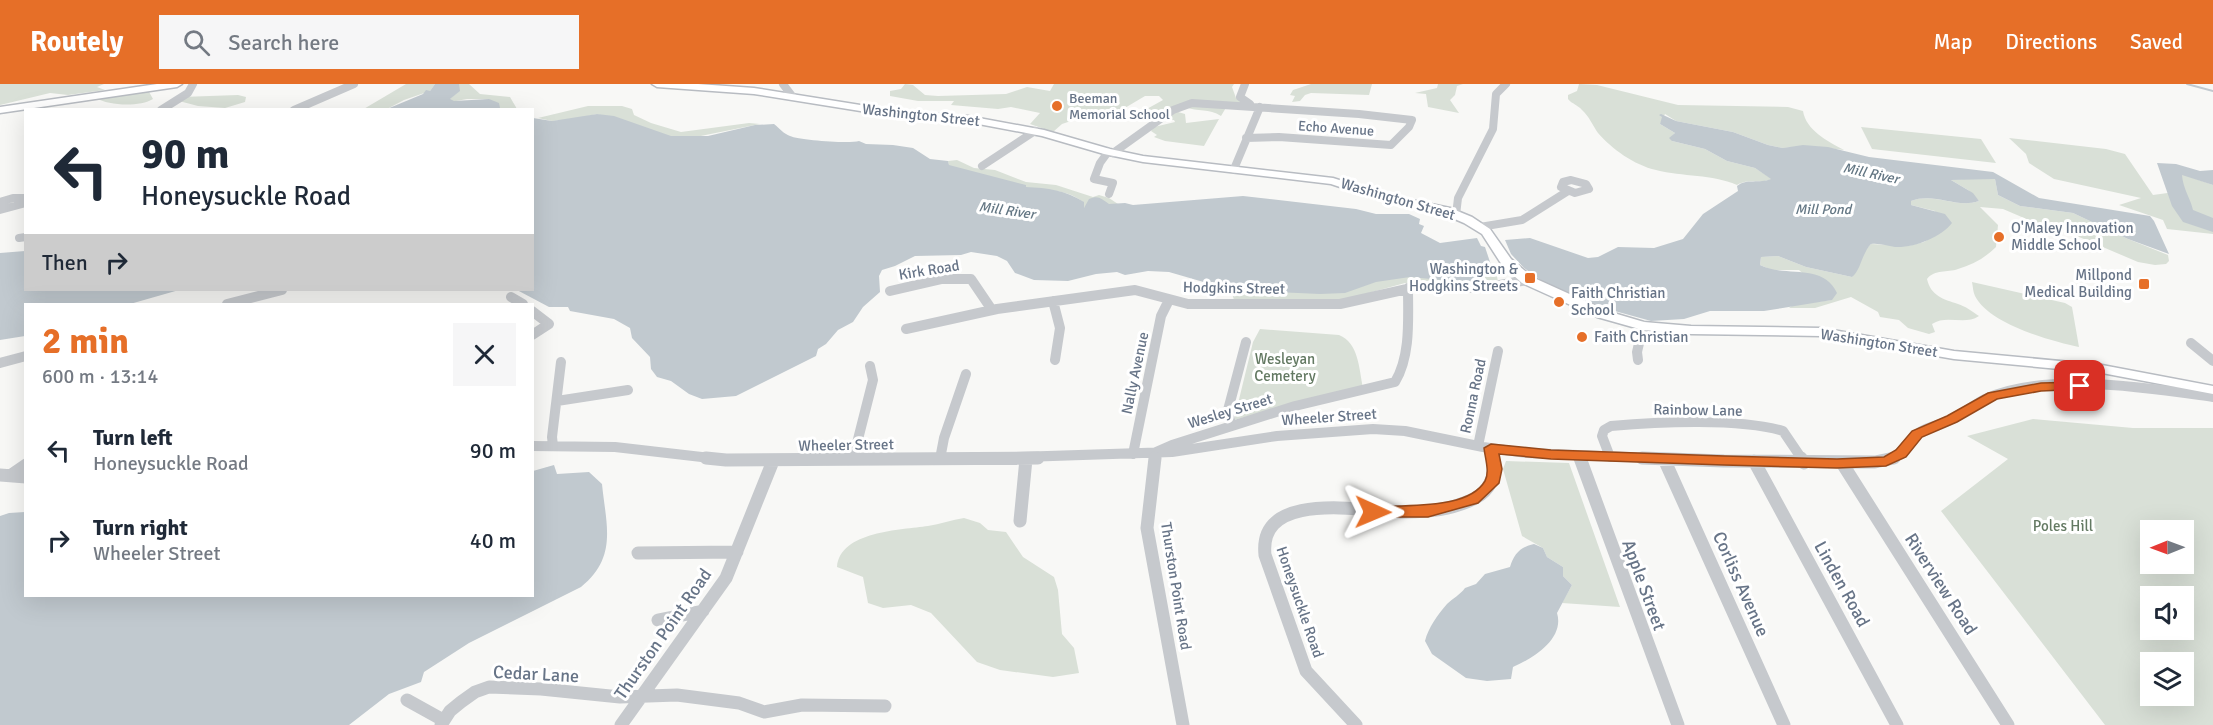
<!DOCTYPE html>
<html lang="en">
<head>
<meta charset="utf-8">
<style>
	body { margin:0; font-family:Signika,sans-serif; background:#f6f6f7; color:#1f2937; height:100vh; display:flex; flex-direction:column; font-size:22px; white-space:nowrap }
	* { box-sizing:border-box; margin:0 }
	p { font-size:20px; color:#747a83 }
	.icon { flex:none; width:33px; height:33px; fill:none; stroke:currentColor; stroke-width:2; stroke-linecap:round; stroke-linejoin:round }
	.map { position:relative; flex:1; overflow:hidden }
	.details { position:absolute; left:24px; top:219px; width:510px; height:294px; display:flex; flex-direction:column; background:#fff; border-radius:0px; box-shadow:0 6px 24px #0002 }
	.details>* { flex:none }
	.hud { position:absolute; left:24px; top:24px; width:510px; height:183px; border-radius:0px; box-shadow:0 6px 24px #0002; background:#fff; color:#1f2937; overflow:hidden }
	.needle { width:39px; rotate:269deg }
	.controls { position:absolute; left:2140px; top:436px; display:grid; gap:12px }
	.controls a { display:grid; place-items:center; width:54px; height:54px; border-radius:0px; background:#fff; box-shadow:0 6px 24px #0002; font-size:30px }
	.pin { position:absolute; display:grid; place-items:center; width:51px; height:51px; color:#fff; margin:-26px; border-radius:12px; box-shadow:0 3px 9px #0006 }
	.me { position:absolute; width:66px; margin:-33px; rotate:91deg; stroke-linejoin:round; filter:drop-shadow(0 0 4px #0008) }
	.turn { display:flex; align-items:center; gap:21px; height:126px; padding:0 18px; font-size:27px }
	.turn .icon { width:78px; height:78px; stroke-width:2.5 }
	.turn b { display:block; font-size:42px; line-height:51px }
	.then { display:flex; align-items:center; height:57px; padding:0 18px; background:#0003; gap:12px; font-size:22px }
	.round { display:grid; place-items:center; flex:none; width:63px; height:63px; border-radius:0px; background:#f6f6f7 }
	.headline { display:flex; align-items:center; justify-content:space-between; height:102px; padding:0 18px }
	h1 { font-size:36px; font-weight:700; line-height:45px; color:#e66f28 }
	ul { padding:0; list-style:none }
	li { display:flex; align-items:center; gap:18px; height:90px; padding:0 18px }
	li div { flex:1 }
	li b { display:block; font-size:22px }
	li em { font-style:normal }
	header { display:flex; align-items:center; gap:36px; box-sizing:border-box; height:84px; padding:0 30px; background:#e66f28; color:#fff }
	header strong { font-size:28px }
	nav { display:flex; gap:33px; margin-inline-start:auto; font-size:21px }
	.search { width:420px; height:54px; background:#f6f6f7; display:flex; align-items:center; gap:15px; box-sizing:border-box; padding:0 21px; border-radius:0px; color:#747a83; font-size:22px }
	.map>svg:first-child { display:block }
	.green { fill:#d9e0d7; fill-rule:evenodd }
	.water { fill:#c1c9cf }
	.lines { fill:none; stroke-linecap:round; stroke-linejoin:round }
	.stream { stroke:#c1c9cf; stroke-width:2 }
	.secondary-casing { stroke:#b8bcc2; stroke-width:3 }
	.street-far2 { stroke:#c6c9cd; stroke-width:8 }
	.street-far1 { stroke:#c6c9cd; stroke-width:10 }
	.street { stroke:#c6c9cd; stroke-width:13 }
	.secondary { fill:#fff; fill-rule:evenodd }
	.route { fill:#e66f28; stroke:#96481a; stroke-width:1.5 }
	.poi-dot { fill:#e66f28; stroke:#fff; stroke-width:2 }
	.labels { text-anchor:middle; stroke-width:6; stroke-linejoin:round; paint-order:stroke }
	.far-poi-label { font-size:14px; fill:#677487; stroke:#fff; text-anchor:start }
	.far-street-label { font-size:14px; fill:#677487; stroke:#fff }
	.far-water-label { font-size:14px; font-style:italic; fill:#637683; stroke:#fff }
	.street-label { font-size:15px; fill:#677487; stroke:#fff }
	.poi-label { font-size:15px; fill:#677487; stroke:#fff; text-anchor:start }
	.park-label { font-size:15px; fill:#637962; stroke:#fff }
	.near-street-label { font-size:18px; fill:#677487; stroke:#fff }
</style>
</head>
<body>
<header>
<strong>Routely</strong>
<div class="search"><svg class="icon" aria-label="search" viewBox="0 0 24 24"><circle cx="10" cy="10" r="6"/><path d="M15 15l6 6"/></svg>Search here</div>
<nav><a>Map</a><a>Directions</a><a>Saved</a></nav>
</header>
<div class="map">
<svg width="2213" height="641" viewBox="0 0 2213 641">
	<rect width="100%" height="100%" fill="#f8f8f6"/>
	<path class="green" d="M0 0H104L97 3 105 6 68 11 50 9 0 21Z
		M406 0H435L430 7 404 16 387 25 362 26Z
		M459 0H469L480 10 510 13 517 25H497L489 15H467L445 19 459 7Z
		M905 0 913 1 925 11 938 12 1006 10 1027 3 1050 7 1054 0H1234L1232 3 1236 14 1251 22H1227L1221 32C1209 24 1198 28 1185 23L1178 28 1185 30 1186 39 1219 35 1204 62 1165 57 1154 53 1157 51 1151 47 1154 43 1175 38 1174 36H1152L1148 31H1136L1163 16 1159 12H1145L1103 37 1083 33 1062 40 1053 48 1030 40 1040 29 1011 23 998 25 951 21 954 17H918L890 12V7L901 5Z
		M1311 0H1372L1369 11 1311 9 1305 11 1300 17 1292 18 1295 12 1290 11 1293 6Z
		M1438 0H1463L1457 2 1455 11 1450 16 1459 29 1428 23 1426 10 1415 9 1437 4Z
		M1579 0 1597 1 1678 21 1788 23 1803 27C1806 46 1827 57 1844 66L1811 62 1783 64 1768 61 1733 48 1676 37 1665 30 1660 40 1675 49 1672 52V57L1705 65 1727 77 1755 84 1772 95C1760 100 1748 94 1737 101 1712 90 1683 93 1656 86 1634 81 1612 65 1598 49 1593 42 1589 32 1582 26 1578 21 1572 20 1568 15V11L1577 7Z
		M148 6 153 15C140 23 109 22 96 14Z
		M238 11 246 13 245 18 225 24 198 22 179 17 181 13Z
		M588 22H622L632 25 634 31 651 39 681 48 749 39 760 40 681 56 597 30 574 35 552 37 538 34Z
		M1861 43 1981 55 1996 79 1872 65Z
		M2009 54 2106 65 2125 70 2153 111 2182 107V90L2213 101V150L2167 145 2163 136 2119 121 2141 114 2054 95 2029 79 2026 70Z
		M957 76 974 84 995 86 1026 98 1056 101 1093 113 1099 111 1109 114 1118 120 1083 124V118C1065 104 1047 107 1026 104 1000 101 974 89 949 82L948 77Z
		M1977 94 1995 95 1998 111 2020 122 2073 129 2128 155 2168 171 2169 177 2166 180 2155 181 2138 178 2058 144 2036 139 2003 125 1980 123 1998 141 1996 163C1985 174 1972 181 1958 185 1947 189 1935 185 1927 195 1931 212 1943 215 1958 220 1965 222 1973 228 1979 232 1964 242 1947 230 1932 240L1935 248 1929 250 1908 244 1899 236 1880 233 1878 228 1851 213 1815 224H1789L1793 221 1831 216 1799 186H1772L1760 181 1761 173 1778 172 1806 183 1852 193 1863 169 1871 160 1908 162 1924 158 1941 147 1935 127 1911 121V117C1934 108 1956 125 1979 117L1968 106 1951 96Z
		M1496 186 1498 198 1405 199 1343 216H1234L1231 206H1233L1186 188Z
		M1972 198 2065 219 2072 223 2079 263C2051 257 1989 240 1975 212 1973 208 1973 203 1972 198Z
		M1260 245 1339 251C1359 259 1359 285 1363 304L1307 316 1234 336 1253 258Z
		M2033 335 2133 344H2213V641H2105L1941 427 2008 375 1967 352ZM2151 447H2184V480H2151ZM2151 513H2184V546H2151ZM2151 579H2184V612H2151Z
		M1506 377 1569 379 1620 523 1562 519 1572 501 1563 492V483L1547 473 1543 464 1522 452 1503 385Z
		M964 434 980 439 988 446 1006 448 1023 473 1054 493 1058 506 1062 550 1074 564 1079 589 1053 593 1000 586 977 578 931 529 911 521 883 524 868 519 863 493 837 483C840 447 901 446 928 442 940 440 952 436 964 434Z"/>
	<path class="water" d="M435 0H459L460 7 450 15 454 17 489 15 499 19 500 24 511 25H387L423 10 426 6 430 7Z
		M597 30 614 32 671 52H708L755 41 774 40C779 44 784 50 790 52 799 56 849 60 859 57L866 60 893 61 913 64 930 75 948 77 949 81 1026 101V103C1048 104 1065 106 1084 118V124L1089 115C1099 111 1101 115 1109 120L1125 119 1133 121 1243 112 1356 125 1376 130H1409L1420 135 1419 140 1424 142 1421 149 1440 159 1477 154 1481 162 1485 163 1491 181 1496 186 1485 187 1483 200 1410 193 1376 198 1345 209 1320 210 1231 206 1169 188 1148 187 1125 191 1117 188 1096 190 1068 197 1034 196 1015 189 1007 177 997 172 971 168 961 171 915 172 895 182 882 186 879 192 880 208 863 223 853 238 838 246 826 260 818 265 816 272 736 312 702 315 689 310 671 297 657 293 651 285 650 273 632 254 630 244 614 235 570 227 568 223H549L517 206H532L533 34 552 37Z
		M1661 30 1676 37 1733 48 1768 61 1783 64 1803 61 1828 63 1869 73 1993 88 2039 114 2150 132 2154 137 2169 170 2128 155 2073 129 2020 122 1998 111 1995 95 1951 96 1973 109 1979 117C1956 125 1935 108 1911 117V121L1945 130 1952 139C1941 153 1915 164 1895 163 1887 162 1880 159 1871 160 1861 171 1861 186 1852 193L1806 183 1778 172 1761 173 1760 181C1785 194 1823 178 1837 209L1832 216 1764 227H1710L1684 235 1651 237 1593 221 1542 197 1524 184 1511 170 1505 156 1530 154 1588 174 1598 173 1618 163 1654 164 1683 155 1703 130 1738 107 1737 102C1747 94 1759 100 1771 95L1755 84 1727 77 1705 65 1672 57 1669 54 1675 49 1660 40 1662 33 1659 31Z
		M2157 79 2176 80 2200 87 2213 86V101L2182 91C2183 105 2190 113 2193 126L2213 134V148L2183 138 2172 122Z
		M25 167 26 206H179L130 220H26L25 252 0 256V169Z
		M554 381 557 390 589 388 602 400C606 441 618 473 581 503L469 559 424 588 421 598 389 610 349 641H0V432L9 429 25 428 26 512H532L533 387Z
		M1534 460 1543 464 1547 473 1563 483V492L1572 501 1557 529C1565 555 1532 575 1513 583L1511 595 1487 597 1466 594 1432 570 1425 557C1428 544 1438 530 1447 520 1453 514 1460 511 1465 504L1476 500 1485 490 1510 483C1514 470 1520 463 1534 460Z"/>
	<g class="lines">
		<path class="stream" d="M2187 0 2213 7"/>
		<defs>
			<path id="secondary" d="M157 0H182L177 3 0 29V23Z
				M652 0H698L754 4 904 28 968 32 1044 46 1110 65 1143 72 1333 94 1383 110 1450 124 1472 133 1490 145 1511 175 1532 193 1607 227 1644 238 1691 242 1821 244 1954 267 2102 281 2213 302V310L2102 289 1954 275 1821 252 1691 250 1643 246 1597 233 1522 199 1502 181 1482 150 1464 139 1443 130 1376 115 1331 100 1143 78 1104 70 1042 52 968 38 904 34 754 10 657 3Z"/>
		</defs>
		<use href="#secondary" class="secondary-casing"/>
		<path class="street-far2" d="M783 0 792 12
			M1245 0 1240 13 1250 20
			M161 26 188 9 193 0
			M294 26 354 0
			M1108 68 1100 79 1094 95 1113 99 1109 110
			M1113 69 1173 26 1192 19 1359 30 1412 36 1409 43 1391 61 1279 53 1246 54
			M982 82 1035 47
			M1234 85 1260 23
			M1571 96 1586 100 1589 105 1575 109 1561 103 1563 98Z
			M0 118 13 114H26
			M0 126 26 119
			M1456 131 1458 114 1493 45 1496 10 1506 0
			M1480 143 1522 136 1568 107
			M19 154 26 153"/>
		<path class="street-far1" d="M890 207 942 195H971L992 226
			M511 213 523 220
			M1053 217 1060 244 1055 276
			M227 220 282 206
			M532 227 549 240 532 251
			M906 245 997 225 1135 206 1188 220H1340L1416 203 1484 204 1527 196
			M2191 259 2213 277
			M1638 276 1637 268 1643 242
			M0 279 26 272
			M557 317 628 306
			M1231 342 1228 326 1246 258
			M532 362 615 363 719 375
			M553 362 552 353 561 278
			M1478 362 1498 267
			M1491 365 1493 375
			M1133 370 1161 232 1169 216
			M1579 372 1580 375
			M1610 373 1602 352 1604 346 1611 342C1657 338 1740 334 1783 347L1802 375
			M853 375 873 296 870 282
			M940 375 944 354 966 290
			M959 375 1172 368 1277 352 1373 345 1405 347 1483 363 1527 369 1679 375
			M1155 375 1156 368 1172 361 1295 322 1395 298C1411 272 1408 234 1408 204
			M1890 375C1903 370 1908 355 1920 348 1929 342 1940 341 1950 336 1962 331 1973 321 1985 315 2046 287 2148 304 2213 313"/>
		<path class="street" d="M706 374 726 376 1038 374
			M1155 374 1147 444 1183 641
			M1580 374 1678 641
			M1642 374 1724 377 1875 378 1894 374
			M1801 374 1804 379
			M1664 375 1784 641
			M1754 377 1897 641
			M1842 379 2008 641
			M0 391 26 393
			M10 392 26 381
			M1020 437 1026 375
			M638 469 737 468
			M658 536 703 527
			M407 616 443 636
			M441 641 450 627 461 618 475 608 489 603 541 605 620 613 677 611 739 619 764 628 802 621 885 622
			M621 641 726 494 773 377
			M1356 641 1306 587 1265 471C1258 404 1366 428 1406 428 1428 428 1449 426 1469 417 1489 409 1496 394 1493 374"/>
		<use href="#secondary" class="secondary"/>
	</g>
	<path class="route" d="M2080 298 2087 302 2085 305 2041 307 1997 315 1957 338 1922 353 1906 373 1886 382 1837 384 1724 381 1551 375 1499 370 1502 385 1499 399 1478 419 1428 433H1373L1365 428C1375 415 1464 433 1485 397 1490 388 1485 374 1484 364L1491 360 1551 366 1724 372 1837 375 1884 373 1896 366 1912 347 1947 332 1988 309 2041 299Z"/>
	<g class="poi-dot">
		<circle cx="1057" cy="22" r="6"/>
		<circle cx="1999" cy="153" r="6"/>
		<rect x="1524" y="188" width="12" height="12" rx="3"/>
		<rect x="2138" y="194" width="12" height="12" rx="3"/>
		<circle cx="1559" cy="218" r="6"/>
		<circle cx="1582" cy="253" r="6"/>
	</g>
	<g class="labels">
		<g class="far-poi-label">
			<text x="1069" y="19">Beeman<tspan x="1069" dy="16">Memorial School</tspan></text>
		</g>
		<g class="far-street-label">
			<text transform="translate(1336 44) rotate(4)" y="5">Echo Avenue</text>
		</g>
		<g class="far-water-label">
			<text transform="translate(1871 89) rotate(12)" y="5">Mill River</text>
			<text x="1823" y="130">Mill Pond</text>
			<text transform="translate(1007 126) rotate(8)" y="5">Mill River</text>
		</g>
		<g class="street-label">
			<text transform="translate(921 31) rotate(6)" y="5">Washington Street</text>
			<text transform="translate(1398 115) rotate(16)" y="5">Washington Street</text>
			<text transform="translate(929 186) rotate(-9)" y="5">Kirk Road</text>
			<text transform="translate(1234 204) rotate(1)" y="5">Hodgkins Street</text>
			<text transform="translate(1879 259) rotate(9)" y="5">Washington Street</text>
			<text transform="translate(1135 289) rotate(-78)" y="5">Nally Avenue</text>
			<text transform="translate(1473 312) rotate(-78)" y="5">Ronna Road</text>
			<text transform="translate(1698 326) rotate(1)" y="5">Rainbow Lane</text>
			<text transform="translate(1230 327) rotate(-17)" y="5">Wesley Street</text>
			<text transform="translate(1329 333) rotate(-4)" y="5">Wheeler Street</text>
			<text transform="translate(846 361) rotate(-1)" y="5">Wheeler Street</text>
			<text transform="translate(1176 502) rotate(81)" y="5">Thurston Point Road</text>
			<text transform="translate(1300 518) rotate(71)" y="5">Honeysuckle Road</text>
		</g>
		<g class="poi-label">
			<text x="2011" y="149">O'Maley Innovation<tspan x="2011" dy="17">Middle School</tspan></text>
			<text x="1518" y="190" text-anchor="end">Washington &amp;<tspan x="1518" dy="17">Hodgkins Streets</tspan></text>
			<text x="2132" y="196" text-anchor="end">Millpond<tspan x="2132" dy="17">Medical Building</tspan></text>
			<text x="1571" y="214">Faith Christian<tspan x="1571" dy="17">School</tspan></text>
			<text x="1594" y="258">Faith Christian</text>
		</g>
		<g class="park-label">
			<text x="1285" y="280">Wesleyan<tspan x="1285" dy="17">Cemetery</tspan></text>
			<text x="2063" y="447">Poles Hill</text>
		</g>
		<g class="near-street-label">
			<text transform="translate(1741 500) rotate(66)" y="6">Corliss Avenue</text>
			<text transform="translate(1842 500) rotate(61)" y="6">Linden Road</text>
			<text transform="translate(1941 500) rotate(57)" y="6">Riverview Road</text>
			<text transform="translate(1644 501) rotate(70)" y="6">Apple Street</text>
			<text transform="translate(663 550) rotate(-55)" y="6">Thurston Point Road</text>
			<text transform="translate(536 590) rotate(3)" y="6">Cedar Lane</text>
		</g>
	</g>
</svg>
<div class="controls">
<a><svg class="needle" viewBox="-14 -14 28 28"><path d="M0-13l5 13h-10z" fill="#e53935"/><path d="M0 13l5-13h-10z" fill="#747a83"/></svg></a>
<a><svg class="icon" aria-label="sound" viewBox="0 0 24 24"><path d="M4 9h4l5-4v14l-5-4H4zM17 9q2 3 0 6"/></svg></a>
<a><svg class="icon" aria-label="layers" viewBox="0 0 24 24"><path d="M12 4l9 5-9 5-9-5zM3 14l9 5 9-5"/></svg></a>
</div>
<div class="pin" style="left:2080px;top:302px;background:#d93025"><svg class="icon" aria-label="arrive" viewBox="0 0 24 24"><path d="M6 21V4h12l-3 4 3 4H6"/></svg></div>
<svg class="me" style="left:1373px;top:428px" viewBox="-20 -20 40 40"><path d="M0-17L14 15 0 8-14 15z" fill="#e66f28" stroke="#fff" stroke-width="4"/></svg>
<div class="hud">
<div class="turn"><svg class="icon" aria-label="left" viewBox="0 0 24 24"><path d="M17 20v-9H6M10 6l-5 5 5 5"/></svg><div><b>90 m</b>Honeysuckle Road</div></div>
<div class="then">Then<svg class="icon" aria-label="right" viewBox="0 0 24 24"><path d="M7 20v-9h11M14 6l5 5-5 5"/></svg></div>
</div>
<section class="details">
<div class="headline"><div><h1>2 min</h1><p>600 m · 13:14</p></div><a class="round"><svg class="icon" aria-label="close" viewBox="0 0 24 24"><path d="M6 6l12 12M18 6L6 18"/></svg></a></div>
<ul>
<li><svg class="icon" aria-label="left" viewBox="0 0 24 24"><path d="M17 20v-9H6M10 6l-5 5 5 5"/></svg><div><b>Turn left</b><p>Honeysuckle Road</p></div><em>90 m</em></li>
<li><svg class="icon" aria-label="right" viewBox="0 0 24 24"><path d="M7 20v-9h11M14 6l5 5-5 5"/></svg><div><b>Turn right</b><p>Wheeler Street</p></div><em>40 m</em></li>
</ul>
</section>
</div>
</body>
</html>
